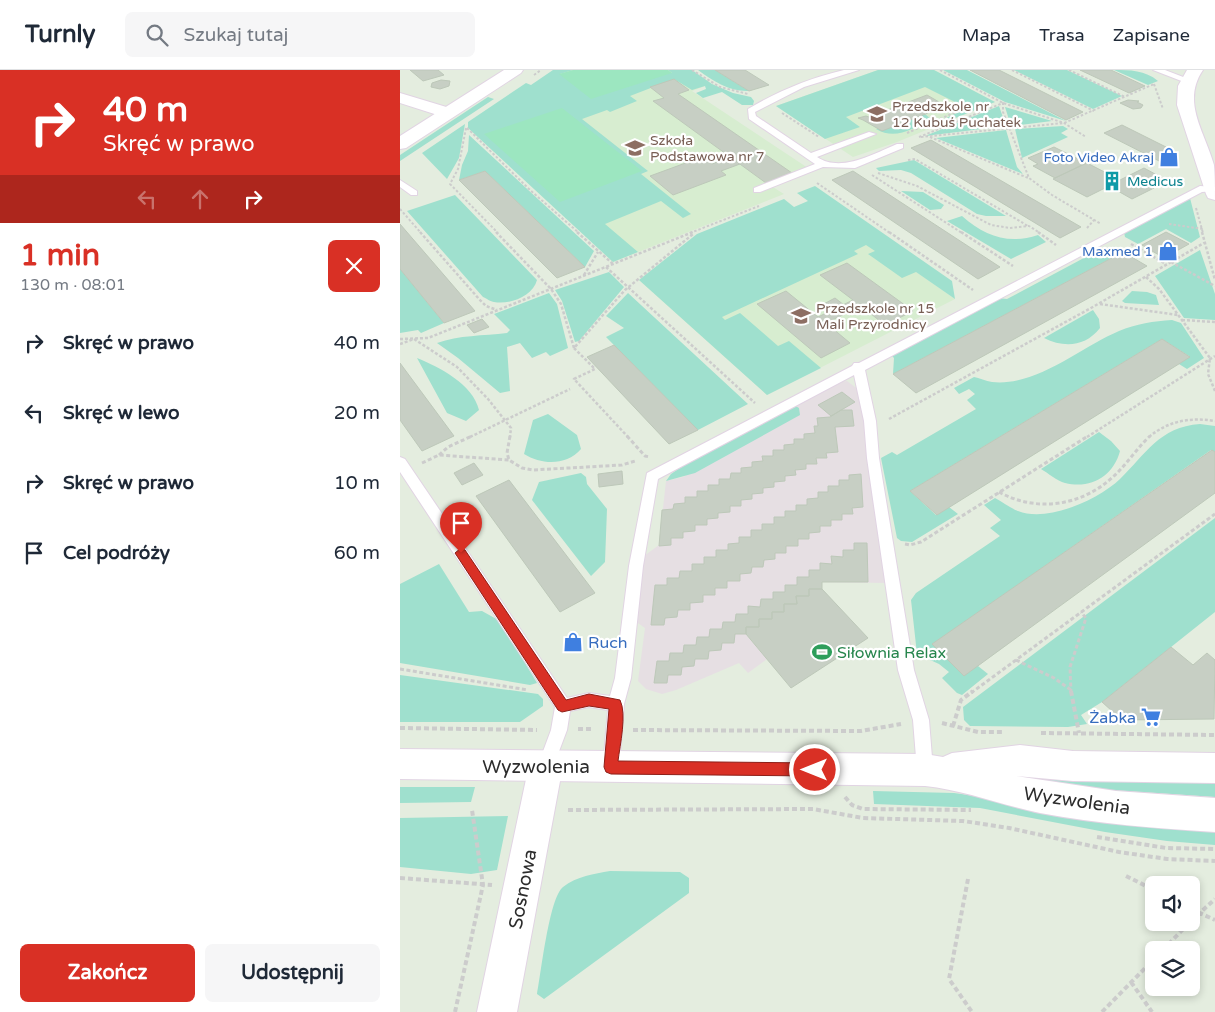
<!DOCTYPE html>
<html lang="pl">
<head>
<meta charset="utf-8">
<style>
	body { margin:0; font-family:"Varela Round",sans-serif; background:#f6f6f7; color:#1f2937; height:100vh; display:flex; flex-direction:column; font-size:19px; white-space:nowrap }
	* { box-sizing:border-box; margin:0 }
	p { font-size:16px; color:#747a83 }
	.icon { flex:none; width:28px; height:28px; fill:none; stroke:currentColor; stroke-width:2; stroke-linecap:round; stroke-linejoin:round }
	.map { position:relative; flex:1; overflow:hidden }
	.panel { display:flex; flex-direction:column; background:#fff; width:400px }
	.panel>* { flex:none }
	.hud { background:#d93025; color:#fff; overflow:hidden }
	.buttons { position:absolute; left:745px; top:806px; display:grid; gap:10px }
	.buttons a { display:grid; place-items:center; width:55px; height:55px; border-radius:8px; background:#fff; box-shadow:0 2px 8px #0003; font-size:25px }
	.pin { position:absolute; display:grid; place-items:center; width:42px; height:42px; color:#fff; margin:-51px -21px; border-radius:50% 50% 50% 0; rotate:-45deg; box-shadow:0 0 5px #0007 }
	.pin .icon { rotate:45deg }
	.me { position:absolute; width:55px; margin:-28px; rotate:270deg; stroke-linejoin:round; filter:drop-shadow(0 0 4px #0008) }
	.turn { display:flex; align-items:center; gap:18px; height:105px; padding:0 20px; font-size:22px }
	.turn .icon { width:65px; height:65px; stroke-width:2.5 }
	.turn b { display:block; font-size:35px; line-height:42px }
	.lanes { display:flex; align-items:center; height:48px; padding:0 20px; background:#0003; justify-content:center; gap:25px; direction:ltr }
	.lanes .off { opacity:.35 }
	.round { display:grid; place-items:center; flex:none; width:52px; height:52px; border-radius:8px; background:#f6f6f7 }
	.summary { display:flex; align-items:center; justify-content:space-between; height:85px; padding:0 20px }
	h1 { font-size:30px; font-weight:800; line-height:38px; color:#d93025 }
	.cta { display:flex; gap:10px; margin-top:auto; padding:10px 20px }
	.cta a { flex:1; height:58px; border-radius:8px; background:#d93025; color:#fff; font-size:20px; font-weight:800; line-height:58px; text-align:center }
	.cta a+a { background:#f6f6f7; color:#1f2937 }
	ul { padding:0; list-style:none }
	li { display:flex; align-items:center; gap:15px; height:70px; padding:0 20px }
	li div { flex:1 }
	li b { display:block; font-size:19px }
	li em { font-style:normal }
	header { display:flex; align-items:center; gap:30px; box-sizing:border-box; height:70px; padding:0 25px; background:#fff; border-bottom:1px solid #e0e1e3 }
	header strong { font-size:24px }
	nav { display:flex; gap:28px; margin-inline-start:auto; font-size:18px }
	.search { width:350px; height:45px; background:#f6f6f7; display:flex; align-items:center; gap:12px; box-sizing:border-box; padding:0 18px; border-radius:8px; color:#747a83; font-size:19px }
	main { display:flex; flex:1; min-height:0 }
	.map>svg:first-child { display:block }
	.industrial { fill:#e6dfe3 }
	.education { fill:#d7edd0 }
	.green { fill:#9fe0ce }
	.pitch { fill:#9ce6c0 }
	.building { fill:#c7cfc4; stroke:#bdc8b9 }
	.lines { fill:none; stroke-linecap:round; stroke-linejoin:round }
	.lane-casing { stroke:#e1d4e3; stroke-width:2 }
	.street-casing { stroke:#e1d4e3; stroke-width:2 }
	.secondary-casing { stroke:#e1d4e3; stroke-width:2 }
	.path-far3 { stroke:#ccc; stroke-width:2; stroke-dasharray:2.5 2; stroke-linecap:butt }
	.path-far2 { stroke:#ccc; stroke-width:2.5; stroke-dasharray:3 2; stroke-linecap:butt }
	.path-far1 { stroke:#ccc; stroke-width:3; stroke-dasharray:4 2.5; stroke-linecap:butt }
	.path { stroke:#ccc; stroke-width:4; stroke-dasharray:5 3; stroke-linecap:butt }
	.lane { fill:#fff; fill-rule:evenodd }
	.street { fill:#fff; fill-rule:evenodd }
	.secondary { fill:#fff; fill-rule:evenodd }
	.route { fill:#d93025; stroke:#8d1f18 }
	.labels { text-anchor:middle; stroke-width:4.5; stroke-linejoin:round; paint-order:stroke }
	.far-education-label { font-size:14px; fill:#785e54; stroke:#fff; text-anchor:start }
	.far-shop-label { font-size:14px; fill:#366cbe; stroke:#fff; text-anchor:end }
	.far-culture-label { font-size:14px; fill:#0d838f; stroke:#fff; text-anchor:start }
	.shop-label { font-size:16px; fill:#366cbe; stroke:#fff; text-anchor:start }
	.leisure-label { font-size:16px; fill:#27864d; stroke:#fff; text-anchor:start }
	.near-street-label { font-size:19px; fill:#2c2c2c; stroke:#fff }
</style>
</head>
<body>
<header>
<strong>Turnly</strong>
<div class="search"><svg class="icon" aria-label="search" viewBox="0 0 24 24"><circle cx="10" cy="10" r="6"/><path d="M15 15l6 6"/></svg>Szukaj tutaj</div>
<nav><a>Mapa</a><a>Trasa</a><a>Zapisane</a></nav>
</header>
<main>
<section class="panel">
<div class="hud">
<div class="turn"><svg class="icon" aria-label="right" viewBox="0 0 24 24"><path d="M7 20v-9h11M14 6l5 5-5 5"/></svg><div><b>40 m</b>Skręć w prawo</div></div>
<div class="lanes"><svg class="icon off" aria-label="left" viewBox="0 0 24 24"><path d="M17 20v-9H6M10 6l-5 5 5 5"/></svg><svg class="icon off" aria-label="ahead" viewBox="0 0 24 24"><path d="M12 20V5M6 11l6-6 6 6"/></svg><svg class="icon" aria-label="right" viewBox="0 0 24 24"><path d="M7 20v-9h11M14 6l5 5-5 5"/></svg></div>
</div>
<div class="summary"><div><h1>1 min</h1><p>130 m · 08:01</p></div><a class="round" style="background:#d93025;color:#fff"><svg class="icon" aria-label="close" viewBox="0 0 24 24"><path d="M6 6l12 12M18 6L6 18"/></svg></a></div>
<ul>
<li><svg class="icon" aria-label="right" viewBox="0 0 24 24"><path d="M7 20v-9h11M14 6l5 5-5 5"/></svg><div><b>Skręć w prawo</b></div><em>40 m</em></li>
<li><svg class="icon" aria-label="left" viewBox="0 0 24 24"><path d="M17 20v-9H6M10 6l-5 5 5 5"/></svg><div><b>Skręć w lewo</b></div><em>20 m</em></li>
<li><svg class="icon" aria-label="right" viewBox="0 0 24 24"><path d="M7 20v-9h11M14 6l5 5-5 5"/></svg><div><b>Skręć w prawo</b></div><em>10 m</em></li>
<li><svg class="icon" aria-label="arrive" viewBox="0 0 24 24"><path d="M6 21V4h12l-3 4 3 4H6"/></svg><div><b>Cel podróży</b></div><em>60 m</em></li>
</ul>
<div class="cta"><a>Zakończ</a><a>Udostępnij</a></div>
</section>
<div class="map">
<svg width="815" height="942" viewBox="0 0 815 942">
	<rect width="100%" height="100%" fill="#e4eddf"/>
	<path class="industrial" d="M447 311 459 320 486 513 422 512V519L346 557V564L367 589 348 603 339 593 276 620 262 624 246 619 238 611 245 558 235 551 244 486 259 475 266 411 283 407 429 314Z"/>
	<path class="education" d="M160 0H279L305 16 292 21 408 98 368 114 384 124 213 192 70 59Z
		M478 0H534L595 32 497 72 453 87 376 36Z
		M420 135 555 229 367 325 239 210Z"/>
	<path class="green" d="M153 0H173L160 4 272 3 268 0H292L312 14 333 23 351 27 354 31 353 35H342L322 22 303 28 296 23 306 19 305 16 292 20 274 9 230 26 237 31 210 42 207 40 182 49 248 101 241 104 291 144 283 148 261 131 205 154 238 182 213 192 68 58V52L126 13 131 15Z
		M298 0H315L349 21C330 22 313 11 298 0Z
		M478 0H534L595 32 548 51 544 49 563 40 557 33 525 17 446 47 460 57 425 69 376 36Z
		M543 0H567L666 51 605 32Z
		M614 0H667L722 26 693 39Z
		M714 0C730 0 745 0 758 11L748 15Z
		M88 27 94 29 0 91V85Z
		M599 36 606 56 525 66Z
		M605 37 652 51 611 56Z
		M525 44 532 50C512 58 496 71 476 59Z
		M65 54 59 88 47 109 22 83Z
		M663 56 668 59 661 63 668 67 622 88 615 59Z
		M606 60 617 97 623 104 536 68Z
		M69 65 194 181 185 197 85 101 59 110 62 95 68 81Z
		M514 90 606 146H586L577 144 511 103 501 100 479 101 476 98Z
		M415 116 552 211 555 229 516 202 502 208 468 184 475 181 466 175 454 181 458 184 322 247 325 250 340 243 378 276 389 271 421 298 367 325 239 210 297 164 384 129 394 137 408 131 397 123Z
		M501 121 523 122 544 135 541 139 530 140Z
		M55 125 137 210C133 226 110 235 94 232 91 232 86 228 83 227L7 141Z
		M790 128 800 167 791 173 766 159 738 174 725 167 724 162Z
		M562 146C585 166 608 175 638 165L646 172 611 189 547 151Z
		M800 180 815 224V250L784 248 755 206Z
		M697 181 723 182 493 304 494 288 490 284 597 228 607 229Z
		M0 199 44 253 21 263 18 260 0 263Z
		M209 202 224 217 179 271 175 272 162 231 155 220Z
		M732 221 747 222 756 225 759 235 725 233 722 231Z
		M149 223 157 234 168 278 150 286 146 282 132 288 120 273 107 277 110 321 100 323 58 288 37 273C59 265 83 266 107 263L110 260 94 244Z
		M228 223 348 334 298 360 206 267 224 258 206 246Z
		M693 240 699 249 700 258C685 277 664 278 644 268Z
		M772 250 781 253 804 288 787 299 779 294 789 286 762 269 510 421 536 445 549 437 558 444 512 472 501 471 497 468 481 388 492 382 497 385 576 339 567 330 575 324 569 319 559 324 554 318 574 307C579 308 586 311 592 312 636 317 681 277 719 261 736 254 754 251 772 250Z
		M17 288C39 297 73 314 79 340L66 351 47 343Z
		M394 335 399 338 400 345 295 403 266 411 271 404 284 395Z
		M148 344 177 365 181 379C166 396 142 395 124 384L133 350Z
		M800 354 815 356V382L811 380 533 574 578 596 588 604 562 625 557 623 542 608 549 602 539 594 517 584 511 530 516 523 600 466 590 458 601 450 584 435 595 428C603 432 610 438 618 441 648 453 699 429 720 409 746 384 759 357 800 354Z
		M699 362 711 371 720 381C713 407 691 419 665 413 657 411 648 403 641 399Z
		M181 403 186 407 187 414 207 439 205 492 191 506 132 430 139 412Z
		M815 448V542L702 632 681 645 687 654 668 657 570 656 564 650 563 637Z
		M39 494 69 542 82 541 100 551 137 613 130 615 0 593V514Z
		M0 605 138 624 143 629V636L120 652H0Z
		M604 701 815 712V727L697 719 607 708Z
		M0 717H75L71 732 0 733Z
		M473 721 554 723 604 730 681 746 755 758 815 761V775L767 771 705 762 580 738 474 734Z
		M108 746 97 800 71 804 0 797V748Z
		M210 801 280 802 289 808V823L144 929 137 924C141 904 149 828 163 817 177 806 194 804 210 801Z"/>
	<path class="pitch" d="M173 0H268L272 3 191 29 159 4Z
		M162 38 242 101 160 132 84 64Z"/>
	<path class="building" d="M10 0H38L44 5 23 11Z
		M315 0H345L369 15 349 21Z
		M570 0H599L683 42 666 50Z
		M680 0H711L745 16 729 23Z
		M274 9 289 20 278 24 392 103 366 113 253 31 264 28 250 17Z
		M41 10 50 11 49 16 40 19 31 17 32 13Z
		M527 25 546 36 482 61 463 50 458 48 466 46 469 47Z
		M728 30 739 31 737 32 743 35 741 38 733 39 720 33Z
		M722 55 770 79 776 95 771 97 704 63Z
		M531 70 681 157 660 168 511 78Z
		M654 77 686 93 655 108 633 96 638 94 628 88Z
		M302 87 312 94 330 87 340 94 321 101 326 105 273 125 250 106Z
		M687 93 720 110 744 98 768 111 732 129 709 116 687 127 653 109Z
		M85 101 185 197 157 208 59 110Z
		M453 101 600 197 578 209 432 110Z
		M0 154 75 241 44 253 0 199Z
		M766 162 789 174 764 188 742 175Z
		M723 182 747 196 516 323 493 304Z
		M447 193 513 241 485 255 461 236 426 253 450 273 421 288 357 234 386 221 418 247 453 230 420 205Z
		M435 228 444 235 428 242 420 236Z
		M82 249 89 257 74 263 67 255Z
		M762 269 790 287 537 445 510 421Z
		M214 275 298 360 269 374 187 287Z
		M0 293 54 366 22 381 0 350Z
		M442 322 455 332 431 346 418 335Z
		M441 340H452L454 356 435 357 438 382 426 383 427 388H416L417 394H406V399L395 400 396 405 385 406V411L374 412V417L363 418V423L352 424V429L341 430V436H330V442L318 443V448L307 449V455H295V461L283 462V468H271V475L259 476 262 440 273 439 274 434 285 433V427H297V421H308V415H319V409H330L331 403H341V398L352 397V392L363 391 362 386H373V380H384V375L394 374V369H404V364L415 363 414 356H418L417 348 430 347Z
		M812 380 815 382V423L564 606 532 574Z
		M74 393 83 405 62 415 54 403Z
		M222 401 223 414 199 417 198 404Z
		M461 404 463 437 452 438 453 444H442V450H431V456H420V462L409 463V469H398V476H386V483H375V489L364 490 363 497H352L351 503 340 504V511H327V518H315V525H303V532L290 533V540H278L277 547 265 548 264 555H251L255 515H267V508H279L280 501H292V494H304V487H316V480H328V474L339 473V467H351V460H362V454H374V447H385V441H396V435H407V429L418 428V422H428V416H439V410H449V405Z
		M109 410 195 523 160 542 76 426Z
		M454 473H467L468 512H422V519H409V526H396L397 534H384V542H372V549H359V557H346V564H335L334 573H322L321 580 309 581 308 589H295L294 596 282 597 281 605H268L267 613H254L257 591H269L270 583H283L284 575H296L297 567H309L310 559H322L323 552H335L336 544H348V536L360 537 361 529H373V522H385V515H397V507H409V500H420V493L432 494 431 486 443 487V480H454Z
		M409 519H422L468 568 391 618 346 564V557H359V549H372V542H384V534H397L396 526H409Z
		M771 577 793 595 807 583 815 590 814 649 722 650 702 632Z"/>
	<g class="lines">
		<defs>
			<path id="lane" d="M444 0H459L404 17 355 42 356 46 411 83 469 62 476 64 417 87C441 103 473 84 497 74H503V78L455 98 423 97 360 122H354V118L415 94 349 49 348 39C378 21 410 8 444 0Z
				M753 0H765L791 10 784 12Z
				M0 110 17 121V125H11L0 117Z
				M800 116 815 117V121L802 122 465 300 476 351 479 388 514 600 529 650 533 700 531 705 525 708 519 705 517 700 513 650 498 600 467 388 464 351 454 305 258 409 243 496 231 608 224 634 219 697 217 702 211 705 205 702 203 697 208 640 189 637 170 641 167 660 152 700 146 703 140 700 138 695 151 660 155 637 0 402V387L5 389 167 628 189 623 210 626 215 608 229 496 247 403 452 296 454 293H459Z"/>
			<path id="street" d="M0 23 53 39 55 43 53 47 47 48 0 33Z
				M146 680 158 684 163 695 117 942H77L129 695 134 684Z"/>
			<path id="secondary" d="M104 0H123L121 3 6 78 0 79V66Z
				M787 0H803C781 32 805 62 814 95 815 105 815 119 815 130L808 128 806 124 777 35 778 16Z
				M620 675 673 681 815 683V713L673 711 616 706 716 721 815 728V762C756 758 698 754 640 743 601 735 564 720 525 716L0 709V679L525 684 543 687 552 683Z"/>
		</defs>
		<use href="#lane" class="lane-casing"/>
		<use href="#street" class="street-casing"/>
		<use href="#secondary" class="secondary-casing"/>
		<path class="path-far3" d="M292 0 320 17 348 24
			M540 0 603 33 664 53 686 67
			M612 0 694 41
			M669 0 725 27
			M134 5 141 0
			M754 14 763 39
			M382 43 419 67
			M66 58 58 99 50 114 98 163
			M67 58 130 120 179 163
			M507 63 556 42 557 39 552 35
			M519 67 603 33V42L629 108 652 125 701 154
			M521 67 664 53 754 14
			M530 67 628 108
			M508 90 515 89 628 156
			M478 103 517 116 591 155 610 158 629 156 640 163
			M472 105 562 163
			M417 113 490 163
			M796 138 803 163
			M0 139 21 163
			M769 154 803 159
			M687 158 694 150
			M290 163 359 136"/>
		<path class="path-far2" d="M20 162 79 229 86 236 97 240
			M96 162 151 219 161 234 174 278 225 220 293 164
			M177 162 213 194
			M489 162 573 220
			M561 162 613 196
			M638 162 656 175
			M802 162 815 210
			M731 174 766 194
			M771 192 815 216
			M206 197 355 333
			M184 205 198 182
			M746 207 759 219 810 288 808 304 815 321
			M700 234 778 245
			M782 250 815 252
			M0 269 28 268 293 162
			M0 274 14 269 57 297 88 329 111 358 110 367
			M174 278 195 299 174 309 228 367
			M489 349 691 238 804 173
			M70 367 170 319
			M687 367 815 286
			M749 367C768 351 790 347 815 351"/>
		<path class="path-far1" d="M110 366 107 383 109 390 122 398 133 400 222 395 235 391
			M227 366 245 386 250 387
			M39 385 48 377 72 366
			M22 393 39 385 109 390
			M599 422C637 443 682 436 714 406 727 394 737 378 750 366
			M505 474 510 475 521 472 688 366
			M616 590 654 608 671 620
			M0 599 128 620
			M571 623 815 444
			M671 623 670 597 686 548 681 542"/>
		<path class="path" d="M671 621 679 663
			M542 653 578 662H604
			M553 656 561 630 573 621
			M0 658 137 660
			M178 659H194
			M233 660 461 661 501 654
			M641 663 815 665
			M445 727 452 735 463 739 571 740
			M168 740 413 739 463 748 563 751 609 758 719 782 767 789 815 791
			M697 767 766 778 815 779
			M726 806 754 820
			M0 808 92 815
			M568 809 549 909 572 942
			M791 839 815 850
			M791 851 815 829
			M763 880 790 852
			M731 912 752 942
			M55 942 83 815 72 740
			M702 942 754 889"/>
		<use href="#lane" class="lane"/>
		<use href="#street" class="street"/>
		<use href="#secondary" class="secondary"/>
	</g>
	<path class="route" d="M61 478 65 480 166 630 189 624 220 630C227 644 220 675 218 691L415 693 420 695 422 700 420 704 415 706 211 704 206 702 204 697 209 639 189 636 162 642 158 640 57 486 55 483Z"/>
	<defs>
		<symbol id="school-bare" viewBox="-9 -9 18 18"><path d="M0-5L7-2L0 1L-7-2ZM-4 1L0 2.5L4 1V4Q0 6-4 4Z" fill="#8d6e63" stroke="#fff" stroke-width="2.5" paint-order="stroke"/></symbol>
		<symbol id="shop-bare" viewBox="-9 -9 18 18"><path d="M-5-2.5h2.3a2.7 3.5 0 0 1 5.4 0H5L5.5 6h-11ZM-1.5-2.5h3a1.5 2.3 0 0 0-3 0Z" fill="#3f7fe0" stroke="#fff" stroke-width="2.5" paint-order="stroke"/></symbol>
		<symbol id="building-bare" viewBox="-9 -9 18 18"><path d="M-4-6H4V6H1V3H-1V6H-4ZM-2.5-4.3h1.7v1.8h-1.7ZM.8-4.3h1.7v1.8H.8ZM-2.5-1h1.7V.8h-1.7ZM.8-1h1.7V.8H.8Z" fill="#0f9aa8" stroke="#fff" stroke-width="2.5" paint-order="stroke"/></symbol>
		<symbol id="stadium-bare" viewBox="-9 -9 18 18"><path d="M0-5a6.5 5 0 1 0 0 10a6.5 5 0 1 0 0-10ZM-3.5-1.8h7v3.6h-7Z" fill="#2e9e5b" stroke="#fff" stroke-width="2.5" paint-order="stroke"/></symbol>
		<symbol id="supermarket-bare" viewBox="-9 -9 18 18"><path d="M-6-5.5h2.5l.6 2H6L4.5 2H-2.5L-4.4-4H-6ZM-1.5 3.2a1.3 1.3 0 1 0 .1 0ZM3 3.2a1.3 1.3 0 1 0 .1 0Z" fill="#3f7fe0" stroke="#fff" stroke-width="2.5" paint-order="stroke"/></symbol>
	</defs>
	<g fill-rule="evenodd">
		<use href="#school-bare" x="463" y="30" width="28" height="28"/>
		<use href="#school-bare" x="221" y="64" width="28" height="28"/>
		<use href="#shop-bare" x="755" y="73" width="28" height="28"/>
		<use href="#building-bare" x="698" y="97" width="28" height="28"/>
		<use href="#shop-bare" x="754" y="167" width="28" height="28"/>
		<use href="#school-bare" x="387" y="232" width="28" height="28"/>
		<use href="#shop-bare" x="159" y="558" width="28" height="28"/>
		<use href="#stadium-bare" x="408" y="568" width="28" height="28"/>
		<use href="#supermarket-bare" x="737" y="633" width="28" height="28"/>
	</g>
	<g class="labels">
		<g class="far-education-label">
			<text x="492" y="41">Przedszkole nr<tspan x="492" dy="16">12 Kubuś Puchatek</tspan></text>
			<text x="250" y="75">Szkoła<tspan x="250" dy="16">Podstawowa nr 7</tspan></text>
			<text x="416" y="243">Przedszkole nr 15<tspan x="416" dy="16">Mali Przyrodnicy</tspan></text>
		</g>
		<g class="far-shop-label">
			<text x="754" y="92">Foto Video Akraj</text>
			<text x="753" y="186">Maxmed 1</text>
		</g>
		<g class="far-culture-label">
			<text x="727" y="116">Medicus</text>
		</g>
		<g class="shop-label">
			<text x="188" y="578">Ruch</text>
			<text x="736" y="653" text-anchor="end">Żabka</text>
		</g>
		<g class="leisure-label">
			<text x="437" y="588">Siłownia Relax</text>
		</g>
		<g class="near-street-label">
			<text x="136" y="703">Wyzwolenia</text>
			<text transform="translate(677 730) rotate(8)" y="7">Wyzwolenia</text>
			<text transform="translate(122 819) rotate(-79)" y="7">Sosnowa</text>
		</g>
	</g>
</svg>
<div class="buttons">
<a><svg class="icon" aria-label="sound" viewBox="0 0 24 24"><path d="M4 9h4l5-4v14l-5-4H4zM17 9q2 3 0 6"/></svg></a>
<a><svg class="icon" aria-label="layers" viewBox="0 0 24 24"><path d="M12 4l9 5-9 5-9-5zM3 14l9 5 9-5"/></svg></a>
</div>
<div class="pin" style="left:61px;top:483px;background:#d93025"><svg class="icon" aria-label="arrive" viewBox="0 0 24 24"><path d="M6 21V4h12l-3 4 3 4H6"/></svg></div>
<svg class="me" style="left:415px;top:700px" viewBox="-20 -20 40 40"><circle r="17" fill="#d93025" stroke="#fff" stroke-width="3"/><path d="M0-11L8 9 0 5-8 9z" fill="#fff"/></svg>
</div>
</main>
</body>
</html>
